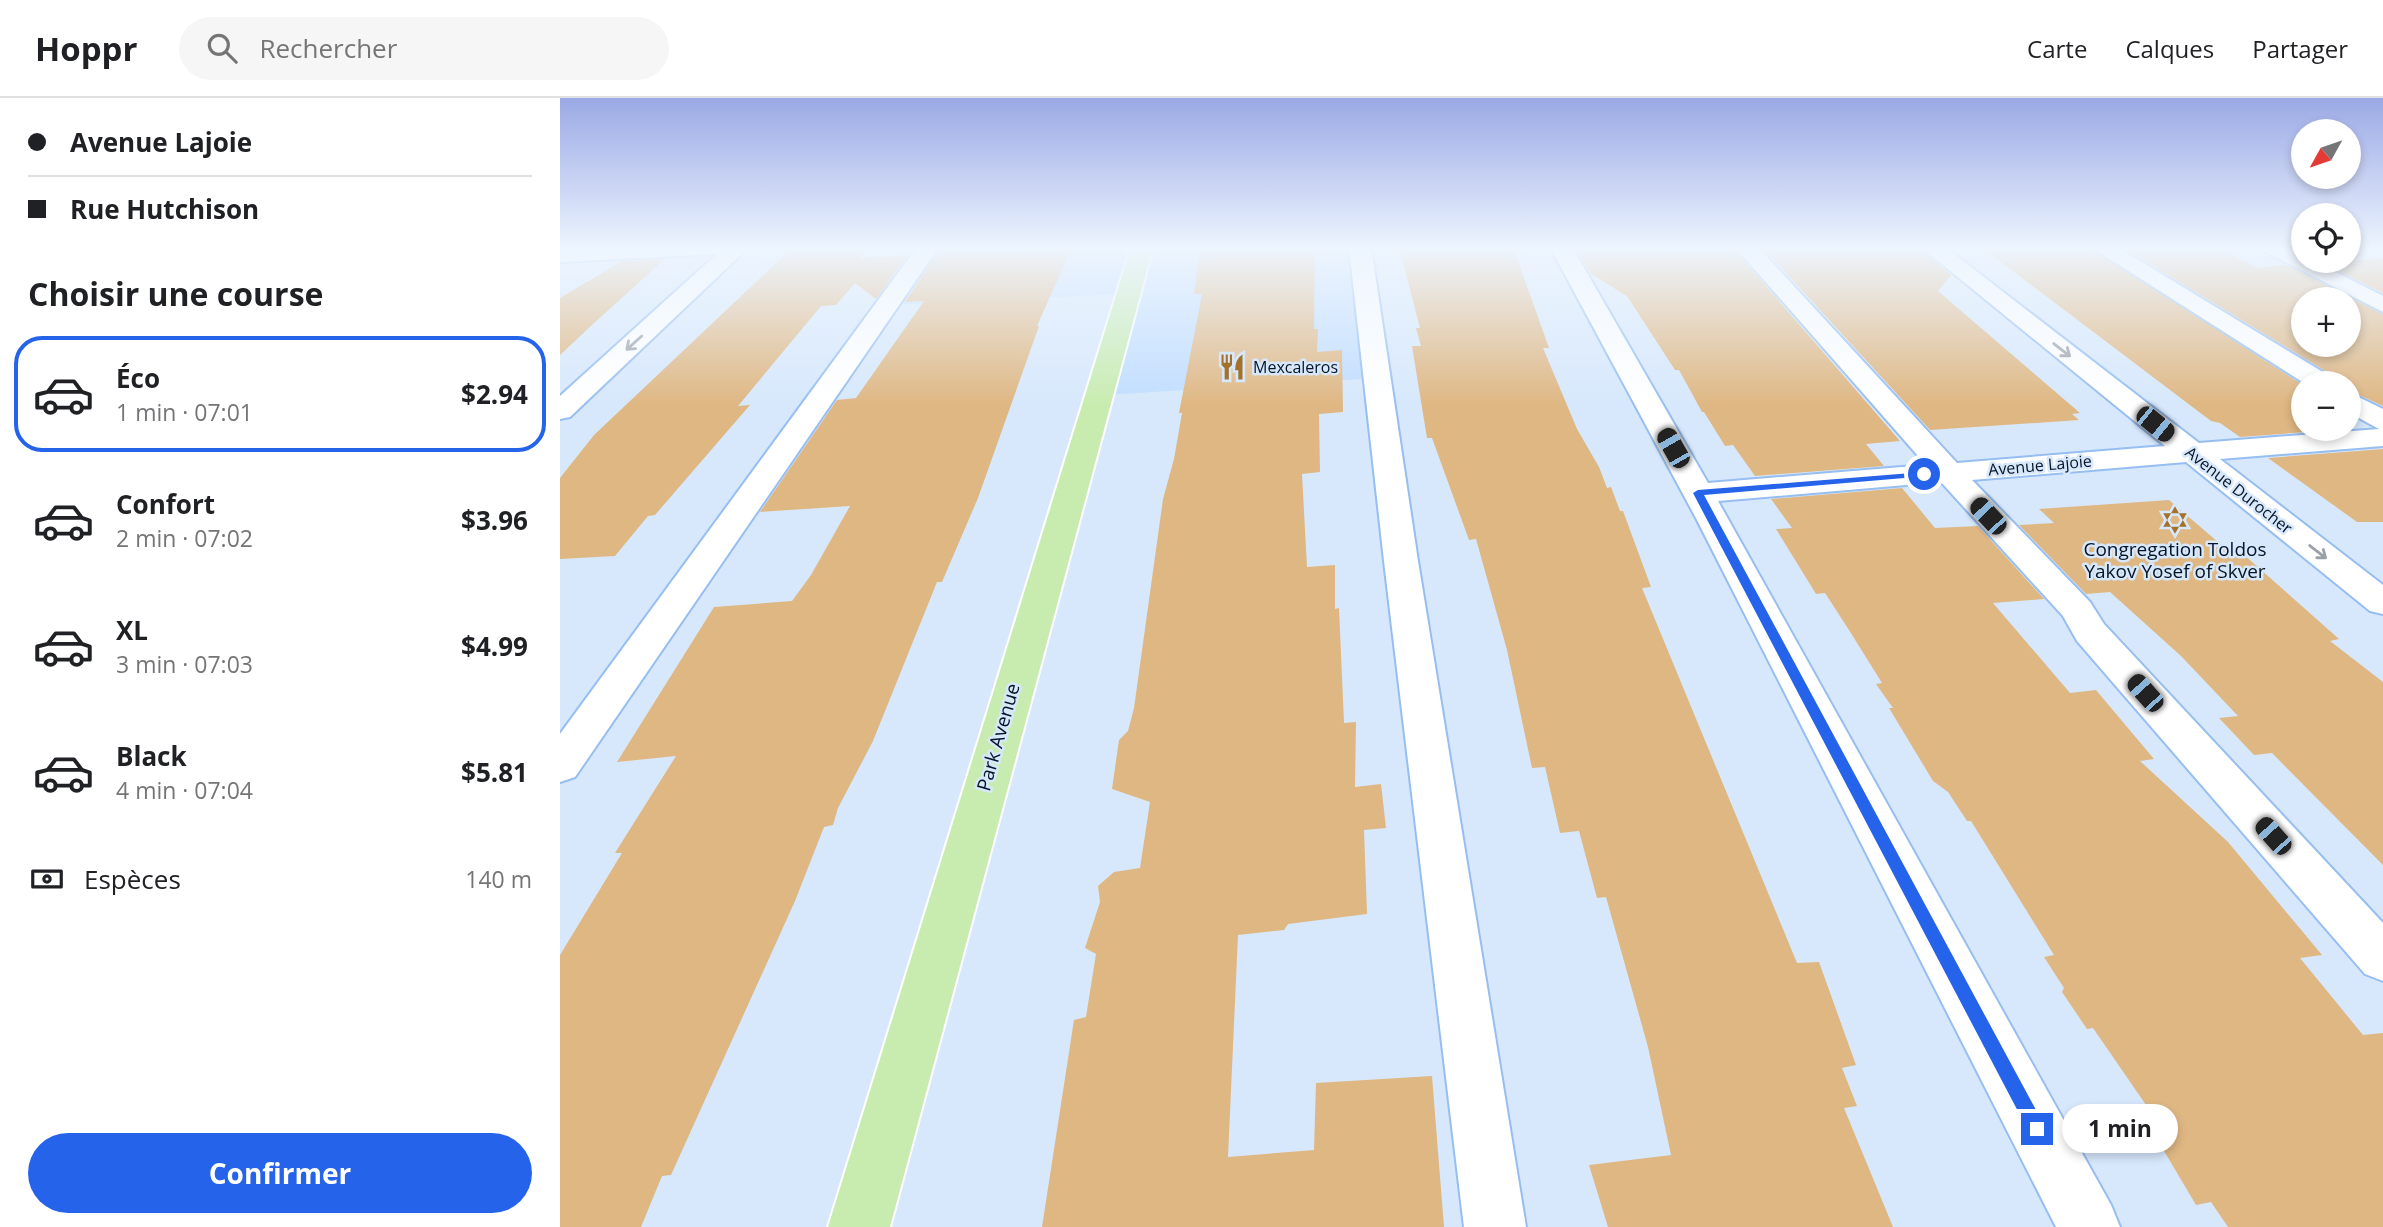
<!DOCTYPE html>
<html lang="fr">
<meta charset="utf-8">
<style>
body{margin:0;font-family:"Open Sans",sans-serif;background:#f6f6f6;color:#202124;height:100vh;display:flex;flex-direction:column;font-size:26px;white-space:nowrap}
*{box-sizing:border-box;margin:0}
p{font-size:23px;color:#757577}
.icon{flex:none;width:38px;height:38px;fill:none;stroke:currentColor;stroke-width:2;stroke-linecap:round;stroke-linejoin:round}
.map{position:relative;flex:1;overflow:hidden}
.sheet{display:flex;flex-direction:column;background:#fff;width:560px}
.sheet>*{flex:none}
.top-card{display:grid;align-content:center;height:154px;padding:0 28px;background:#fff}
.needle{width:46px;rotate:230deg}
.tools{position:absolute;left:1731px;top:21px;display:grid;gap:14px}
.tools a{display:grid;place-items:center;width:70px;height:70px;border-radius:50%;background:#fff;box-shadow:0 4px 10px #0003;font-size:35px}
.end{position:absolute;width:32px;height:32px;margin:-16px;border:9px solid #2563eb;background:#fff;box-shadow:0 0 0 4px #fff}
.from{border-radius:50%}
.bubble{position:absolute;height:49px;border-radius:24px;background:#fff;box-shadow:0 4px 10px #0003;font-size:23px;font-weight:700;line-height:49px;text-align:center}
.car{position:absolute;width:21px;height:42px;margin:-21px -10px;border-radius:9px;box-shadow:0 0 5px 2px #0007;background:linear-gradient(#222 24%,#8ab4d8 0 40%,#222 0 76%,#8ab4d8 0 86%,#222 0)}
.top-card b{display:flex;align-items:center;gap:24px;height:66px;font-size:26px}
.top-card b+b{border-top:2px solid #e0e0e0}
.top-card i{width:18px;height:18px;background:#202124}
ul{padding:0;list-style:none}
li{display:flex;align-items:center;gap:21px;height:116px;margin:0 14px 10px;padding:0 14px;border:4px solid transparent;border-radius:28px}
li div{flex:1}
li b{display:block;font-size:26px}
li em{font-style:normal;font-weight:700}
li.active{border-color:#2563eb}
li>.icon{width:63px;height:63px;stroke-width:1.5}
h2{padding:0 28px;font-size:32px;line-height:84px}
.pay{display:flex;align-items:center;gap:18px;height:77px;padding:0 28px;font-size:26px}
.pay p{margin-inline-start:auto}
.button{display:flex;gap:14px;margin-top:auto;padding:14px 28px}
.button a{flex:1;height:80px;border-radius:42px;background:#2563eb;color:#fff;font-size:28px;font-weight:700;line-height:80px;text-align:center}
header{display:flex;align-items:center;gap:42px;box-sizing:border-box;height:98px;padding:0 35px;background:#fff;border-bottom:2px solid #e0e0e0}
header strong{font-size:33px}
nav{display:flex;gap:38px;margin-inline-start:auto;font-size:24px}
.search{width:490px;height:63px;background:#f6f6f6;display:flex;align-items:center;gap:18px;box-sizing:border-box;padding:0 24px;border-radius:38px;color:#757577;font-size:26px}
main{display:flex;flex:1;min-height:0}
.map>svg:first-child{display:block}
</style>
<header>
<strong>Hoppr</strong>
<div class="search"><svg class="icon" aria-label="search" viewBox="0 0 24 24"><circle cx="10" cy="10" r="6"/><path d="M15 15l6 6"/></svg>Rechercher</div>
<nav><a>Carte</a><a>Calques</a><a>Partager</a></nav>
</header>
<main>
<section class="sheet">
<div class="top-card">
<b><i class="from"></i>Avenue Lajoie</b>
<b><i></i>Rue Hutchison</b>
</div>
<h2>Choisir une course</h2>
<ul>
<li class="active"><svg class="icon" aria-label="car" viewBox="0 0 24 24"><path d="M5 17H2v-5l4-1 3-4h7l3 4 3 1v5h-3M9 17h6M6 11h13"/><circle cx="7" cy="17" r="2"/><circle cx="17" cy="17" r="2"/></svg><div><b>Éco</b><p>1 min · 07:01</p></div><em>$2.94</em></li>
<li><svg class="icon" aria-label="car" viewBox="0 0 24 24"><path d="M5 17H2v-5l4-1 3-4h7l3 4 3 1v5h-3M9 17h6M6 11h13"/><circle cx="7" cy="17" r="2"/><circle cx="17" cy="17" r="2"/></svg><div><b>Confort</b><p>2 min · 07:02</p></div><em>$3.96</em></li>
<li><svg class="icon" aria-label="car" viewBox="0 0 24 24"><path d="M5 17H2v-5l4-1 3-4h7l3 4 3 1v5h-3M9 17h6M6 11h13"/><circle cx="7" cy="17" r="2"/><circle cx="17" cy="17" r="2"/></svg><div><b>XL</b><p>3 min · 07:03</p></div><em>$4.99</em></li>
<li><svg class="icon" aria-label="car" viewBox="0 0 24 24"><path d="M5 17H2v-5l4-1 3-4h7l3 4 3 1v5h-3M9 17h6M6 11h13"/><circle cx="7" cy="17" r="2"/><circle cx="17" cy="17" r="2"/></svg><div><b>Black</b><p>4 min · 07:04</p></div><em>$5.81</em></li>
</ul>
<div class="pay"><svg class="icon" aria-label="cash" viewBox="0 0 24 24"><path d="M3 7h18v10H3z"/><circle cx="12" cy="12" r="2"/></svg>Espèces<p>140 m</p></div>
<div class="button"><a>Confirmer</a></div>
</section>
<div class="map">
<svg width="1823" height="1129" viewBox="0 0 1823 1129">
<rect width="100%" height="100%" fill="#d7e8fc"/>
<polygon fill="#c1ddff" points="368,149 799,149 817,280 529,298 562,196 328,207"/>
<g fill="#dfb783" fill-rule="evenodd">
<polygon points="233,149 310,149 300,160 348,157 316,201 295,185 276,207 261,208 178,308 190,307 95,417 88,418 55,458 0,461 0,380 34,337"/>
<polygon points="463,149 512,149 477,228 479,228 418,400 382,484 377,484 313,643 278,710 273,727 264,729 235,803 111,1077 102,1078 81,1129 0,1129 0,857 62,755 55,755 116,658 57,664 154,509 232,503 251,477 290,408 200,414 277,302 296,300 364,203 345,204 377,156 462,152"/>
<polygon points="640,149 755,149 754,231 758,231 757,254 782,252 783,314 759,316 760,374 742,376 747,469 775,467 775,511 779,510 784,625 796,624 795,689 821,686 826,730 804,732 807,816 728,826 724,832 678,837 668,1059 754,1052 756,985 872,978 884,1129 482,1129 514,922 526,919 536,856 525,850 540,804 538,788 554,774 580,770 590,704 552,691 559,642 568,633 574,610 603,401 614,361 622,315 619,315 642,196 634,196"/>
<polygon points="839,149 953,149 989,250 983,250 1017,331 1039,369 1047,390 1051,389 1060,413 1063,413 1091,489 1082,490 1237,865 1259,864 1296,967 1282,970 1297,1008 1284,1010 1333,1129 1048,1129 1029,1067 1111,1057 1088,949 1046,799 1037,800 1019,733 1000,735 985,669 972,670 947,552 916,441 909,442 872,340 867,340 852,248 861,248 856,230 860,230"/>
<polygon points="1015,149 1103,149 1108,155 1174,151 1340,343 1306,346 1324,368 1195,378 1173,347 1165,348 1144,314 1142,314 1119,272 1115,272 1067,198 1031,176"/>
<polygon points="1358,149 1391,177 1378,193 1520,315 1512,316 1519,322 1370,332 1203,150"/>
<polygon points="1421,149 1529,149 1743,287 1743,331 1788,331 1680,339 1660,325 1651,323"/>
<path d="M1562 149H1658L1697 170 1726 167 1823 216V308L1788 292V285H1778L1772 277ZM1743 201H1788V247H1743Z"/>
<polygon points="1823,160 1823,195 1763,165 1788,163"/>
<polygon points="105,161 34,225 0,257 0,200 62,163"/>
<polygon points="1823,351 1823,424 1797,424 1708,360"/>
<polygon points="1342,390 1375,430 1418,428 1484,501 1433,505 1510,595 1536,592 1594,661 1580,663 1668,744 1762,857 1740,860 1803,937 1823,935 1823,1129 1668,1129 1651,1104 1636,1107 1578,1009 1586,1007 1533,930 1527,931 1502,894 1504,890 1484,859 1494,857 1411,723 1407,723 1388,694 1373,683 1329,610 1333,610 1316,586 1322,585 1289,532 1265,495 1256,496 1216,431 1232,430 1211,401"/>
<polygon points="1609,402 1672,456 1682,455 1779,541 1770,543 1823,584 1823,767 1712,655 1694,657 1659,620 1678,618 1621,558 1550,494 1526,496 1459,427 1494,425 1479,411"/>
</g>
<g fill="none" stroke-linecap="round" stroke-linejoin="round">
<g stroke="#96bef0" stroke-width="4">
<g id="minor">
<polygon points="50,149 189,149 10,319 0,321 0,298 157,156 0,164 0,152"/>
<polygon points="357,149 379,149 15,679 0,684 0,636"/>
<polygon points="789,149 811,149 858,463 966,1129 904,1129 824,463"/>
<polygon points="990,149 1012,149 1148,385 1366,367 1175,149 1198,149 1397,365 1605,348 1361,149 1385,149 1639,345 1819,331 1788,314 1788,294 1823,311 1823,348 1660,361 1823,487 1823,516 1810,513 1626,364 1412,382 1530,504 1544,526 1823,825 1823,883 1805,876 1517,543 1503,518 1381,384 1158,403 1551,1107 1560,1129 1496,1129 1137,422"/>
<polygon points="1531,149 1557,149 1771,279 1775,285 1744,285"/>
<polygon points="1700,149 1727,149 1743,157 1743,163 1754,163 1823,198 1823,214 1704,153"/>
</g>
</g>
<g stroke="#fff" stroke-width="4">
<polygon id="major" points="571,149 593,149 330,1129 268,1129"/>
</g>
<use href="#minor" fill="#fff" fill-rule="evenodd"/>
<use href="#major" fill="#c8ecb0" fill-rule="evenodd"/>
</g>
<defs><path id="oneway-shaft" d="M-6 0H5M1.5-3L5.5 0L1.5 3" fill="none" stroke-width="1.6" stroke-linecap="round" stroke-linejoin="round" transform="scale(1.75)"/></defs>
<g stroke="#9ba1a8">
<use href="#oneway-shaft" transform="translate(74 245) rotate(138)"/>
<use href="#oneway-shaft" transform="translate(1502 252) rotate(38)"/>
<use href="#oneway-shaft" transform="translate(1758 454) rotate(38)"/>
</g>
<linearGradient id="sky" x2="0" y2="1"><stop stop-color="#9ba9e5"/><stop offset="0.49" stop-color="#edf5fe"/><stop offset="1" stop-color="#edf5fe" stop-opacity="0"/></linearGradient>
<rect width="1823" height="307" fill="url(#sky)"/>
<polygon fill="#2563eb" points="1364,374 1369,376 1368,378 1144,397 1483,1025 1485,1031 1483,1038 1477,1040 1471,1038 1133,395 1138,392"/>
<defs>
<g id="restaurant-bare" transform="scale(2.1)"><path d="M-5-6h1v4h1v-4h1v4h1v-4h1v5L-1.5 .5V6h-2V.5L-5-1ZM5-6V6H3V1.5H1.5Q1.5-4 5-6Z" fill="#a37228" stroke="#d7e8fc" stroke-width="2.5" paint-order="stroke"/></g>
<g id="synagogue-bare" transform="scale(2.1)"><path d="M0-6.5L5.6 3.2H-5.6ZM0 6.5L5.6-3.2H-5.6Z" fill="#a37228" stroke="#d7e8fc" stroke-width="2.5" paint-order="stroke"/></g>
</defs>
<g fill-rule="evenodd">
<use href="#restaurant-bare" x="672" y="269"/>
<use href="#synagogue-bare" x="1615" y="422"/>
</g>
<g text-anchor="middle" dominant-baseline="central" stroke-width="5" stroke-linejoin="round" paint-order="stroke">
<g font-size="16" fill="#061526" stroke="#d7e8fc" text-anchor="start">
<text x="693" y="269">Mexcaleros</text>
</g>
<g font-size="16" fill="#061526" stroke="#d7e8fc">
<text transform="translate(1480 367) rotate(-5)">Avenue Lajoie</text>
<text transform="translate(1679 392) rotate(38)">Avenue Durocher</text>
</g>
<g font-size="19" fill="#061526" stroke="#d7e8fc">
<text x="1615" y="451">Congregation Toldos<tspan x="1615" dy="22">Yakov Yosef of Skver</tspan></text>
</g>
<g font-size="19" fill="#061526" stroke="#d7e8fc">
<text transform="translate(438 639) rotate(-74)">Park Avenue</text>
</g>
</g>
</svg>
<div class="tools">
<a><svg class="needle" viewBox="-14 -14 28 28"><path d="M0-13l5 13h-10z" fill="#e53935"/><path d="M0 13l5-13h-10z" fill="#757577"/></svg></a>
<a><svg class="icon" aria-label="locate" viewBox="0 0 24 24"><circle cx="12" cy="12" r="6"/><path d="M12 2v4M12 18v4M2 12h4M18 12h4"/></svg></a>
<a>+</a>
<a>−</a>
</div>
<i class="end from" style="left:1364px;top:376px"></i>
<i class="end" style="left:1477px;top:1031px"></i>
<div class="bubble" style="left:1502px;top:1006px;width:116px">1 min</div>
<i class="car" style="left:1595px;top:326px;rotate:129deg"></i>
<i class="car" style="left:1113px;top:350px;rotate:330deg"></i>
<i class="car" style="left:1428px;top:418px;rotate:317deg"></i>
<i class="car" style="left:1585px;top:595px;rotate:318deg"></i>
<i class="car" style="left:1713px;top:738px;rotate:318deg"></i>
</div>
</main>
